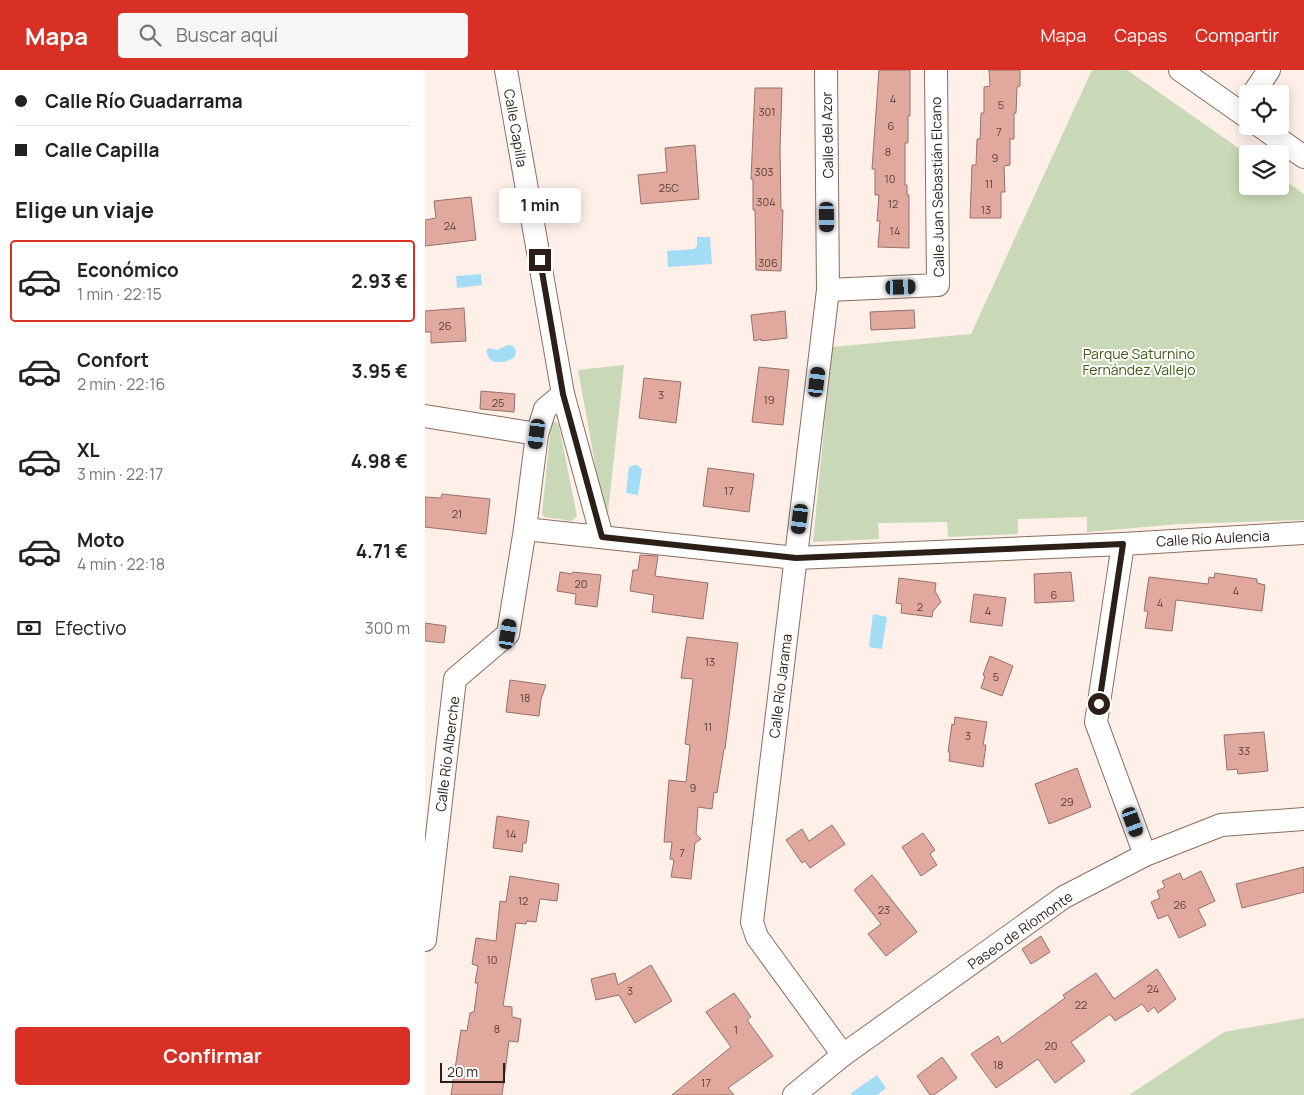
<!DOCTYPE html>
<html lang="es">
<meta charset="utf-8">
<style>
body{margin:0;font-family:Manrope,sans-serif;background:#f6f6f6;color:#222;height:100vh;display:flex;flex-direction:column;font-size:19px;white-space:nowrap}
*{box-sizing:border-box;margin:0}
p{font-size:16px;color:#767676}
.icon{flex:none;width:28px;height:28px;fill:none;stroke:currentColor;stroke-width:2;stroke-linecap:round;stroke-linejoin:round}
.map{position:relative;flex:1;overflow:hidden}
.details{display:flex;flex-direction:column;background:#fff;width:425px}
.details>*{flex:none}
.hud{display:grid;align-content:center;height:110px;padding:0 15px;background:#fff}
.tools{position:absolute;left:814px;top:15px;display:grid;gap:10px}
.tools a{display:grid;place-items:center;width:50px;height:50px;border-radius:5px;background:#fff;box-shadow:0 2px 12px #0003;font-size:25px}
.scale{position:absolute;left:15px;bottom:12px;width:65px;box-sizing:border-box;padding-left:5px;border:2px solid #2c1f18;border-top:0;font-size:14px;line-height:18px;white-space:nowrap;color:#2c1f18;-webkit-text-stroke:4px #fff;paint-order:stroke}
.end{position:absolute;width:22px;height:22px;margin:-11px;border:6px solid #2c1f18;background:#fff;box-shadow:0 0 0 2px #fff}
.from{border-radius:50%}
.bubble{position:absolute;height:35px;border-radius:5px;background:#fff;box-shadow:0 2px 12px #0003;font-size:16px;font-weight:700;line-height:35px;text-align:center}
.car{position:absolute;width:15px;height:30px;margin:-15px -8px;border-radius:6px;box-shadow:0 0 4px 1px #0007;background:linear-gradient(#222 24%,#8ab4d8 0 40%,#222 0 76%,#8ab4d8 0 86%,#222 0)}
.hud b{display:flex;align-items:center;gap:18px;height:48px;font-size:19px}
.hud b+b{border-top:1px solid #e0e0e0}
.hud i{width:12px;height:12px;background:#222}
ul{padding:0;list-style:none}
li{display:flex;align-items:center;gap:15px;height:82px;margin:0 10px 8px;padding:0 5px;border:2px solid transparent;border-radius:5px}
li div{flex:1}
li b{display:block;font-size:19px}
li em{font-style:normal;font-weight:700}
li.active{border-color:#d93025}
li>.icon{width:45px;height:45px;stroke-width:1.5}
h2{padding:0 15px;font-size:22px;line-height:60px}
.pay{display:flex;align-items:center;gap:12px;height:55px;padding:0 15px;font-size:19px}
.pay p{margin-inline-start:auto}
.primary-button{display:flex;gap:10px;margin-top:auto;padding:10px 15px}
.primary-button a{flex:1;height:58px;border-radius:5px;background:#d93025;color:#fff;font-size:20px;font-weight:700;line-height:58px;text-align:center}
header{display:flex;align-items:center;gap:30px;box-sizing:border-box;height:70px;padding:0 25px;background:#d93025;color:#fff}
header strong{font-size:24px}
nav{display:flex;gap:28px;margin-inline-start:auto;font-size:18px}
.search{width:350px;height:45px;background:#f6f6f6;display:flex;align-items:center;gap:12px;box-sizing:border-box;padding:0 18px;border-radius:5px;color:#767676;font-size:19px}
main{display:flex;flex:1;min-height:0}
.map>svg:first-child{display:block}
</style>
<header>
<strong>Mapa</strong>
<div class="search"><svg class="icon" aria-label="search" viewBox="0 0 24 24"><circle cx="10" cy="10" r="6"/><path d="M15 15l6 6"/></svg>Buscar aquí</div>
<nav><a>Mapa</a><a>Capas</a><a>Compartir</a></nav>
</header>
<main>
<section class="details">
<div class="hud">
<b><i class="from"></i>Calle Río Guadarrama</b>
<b><i></i>Calle Capilla</b>
</div>
<h2>Elige un viaje</h2>
<ul>
<li class="active"><svg class="icon" aria-label="car" viewBox="0 0 24 24"><path d="M5 17H2v-5l4-1 3-4h7l3 4 3 1v5h-3M9 17h6M6 11h13"/><circle cx="7" cy="17" r="2"/><circle cx="17" cy="17" r="2"/></svg><div><b>Económico</b><p>1 min · 22:15</p></div><em>2.93 €</em></li>
<li><svg class="icon" aria-label="car" viewBox="0 0 24 24"><path d="M5 17H2v-5l4-1 3-4h7l3 4 3 1v5h-3M9 17h6M6 11h13"/><circle cx="7" cy="17" r="2"/><circle cx="17" cy="17" r="2"/></svg><div><b>Confort</b><p>2 min · 22:16</p></div><em>3.95 €</em></li>
<li><svg class="icon" aria-label="car" viewBox="0 0 24 24"><path d="M5 17H2v-5l4-1 3-4h7l3 4 3 1v5h-3M9 17h6M6 11h13"/><circle cx="7" cy="17" r="2"/><circle cx="17" cy="17" r="2"/></svg><div><b>XL</b><p>3 min · 22:17</p></div><em>4.98 €</em></li>
<li><svg class="icon" aria-label="car" viewBox="0 0 24 24"><path d="M5 17H2v-5l4-1 3-4h7l3 4 3 1v5h-3M9 17h6M6 11h13"/><circle cx="7" cy="17" r="2"/><circle cx="17" cy="17" r="2"/></svg><div><b>Moto</b><p>4 min · 22:18</p></div><em>4.71 €</em></li>
</ul>
<div class="pay"><svg class="icon" aria-label="cash" viewBox="0 0 24 24"><path d="M3 7h18v10H3z"/><circle cx="12" cy="12" r="2"/></svg>Efectivo<p>300 m</p></div>
<div class="primary-button"><a>Confirmar</a></div>
</section>
<div class="map">
<svg width="879" height="1025" viewBox="0 0 879 1025">
<rect width="100%" height="100%" fill="#feefe8"/>
<g fill="#c9d8b6">
<polygon points="667,0 702,0 822,84 822,116 855,116 855,107 879,124 879,450 756,454 662,462 662,447 593,449 593,464 523,467 522,452 453,453 454,469 388,472 407,277 546,264"/>
<polygon points="199,295 182,452 180,448 153,300"/>
<polygon points="129,352 131,352 134,356 152,446 147,451 119,447 117,444 126,355"/>
<polygon points="879,948 879,1025 704,1025 799,962"/>
</g>
<g fill="#a2ddf5">
<polygon points="272,167 285,167 287,194 243,197 242,181 269,179 272,176"/>
<polygon points="56,204 57,215 32,218 31,206"/>
<polygon points="83,275 88,276 91,280 90,287 80,292 69,292 64,288 61,281 64,278 72,280"/>
<polygon points="209,395 212,395 217,399 213,425 201,423 204,397"/>
<polygon points="448,544 462,547 457,579 444,577"/>
<polygon points="452,1005 461,1018 452,1025 427,1025 426,1023"/>
</g>
<g fill="#e1a89e" stroke="#96716b">
<polygon points="454,0 485,0 485,46 483,46 483,73 480,73 480,115 482,115 482,125 484,125 484,178 453,177 455,151 452,151 454,125 450,125 450,99 447,99"/>
<polygon points="564,0 595,0 595,16 592,17 591,43 589,43 589,69 585,69 585,95 579,96 580,122 576,122 576,148 545,148 547,95 551,95 552,69 555,69 556,43 559,43 559,17 565,16"/>
<polygon points="330,18 357,18 355,79 356,140 358,140 356,201 331,200 330,140 328,140 328,109 326,109"/>
<polygon points="270,75 274,129 216,134 213,105 242,102 240,78"/>
<polygon points="46,127 51,170 0,176 0,150 11,148 9,131"/>
<polygon points="39,238 41,271 6,273 6,262 0,262 0,241"/>
<polygon points="489,240 490,258 446,260 445,242"/>
<polygon points="360,241 362,268 336,271 337,269 329,271 326,245"/>
<polygon points="334,297 364,300 358,355 327,352"/>
<polygon points="219,308 256,312 251,353 214,348"/>
<polygon points="56,321 90,324 89,342 55,339"/>
<polygon points="283,398 329,404 324,442 278,436"/>
<polygon points="17,424 65,429 61,464 0,457 0,427 16,428"/>
<polygon points="215,485 233,486 230,506 283,513 278,549 227,542 229,525 205,521 208,500 213,500"/>
<polygon points="135,502 147,504 148,502 176,505 172,537 150,534 151,524 132,521"/>
<polygon points="646,502 649,531 610,533 609,504"/>
<polygon points="790,503 832,509 832,513 840,515 837,541 751,530 747,561 720,558 723,541 719,541 724,507 783,514 784,507 789,508"/>
<polygon points="474,508 511,513 510,521 516,532 508,541 507,547 476,543 477,534 471,533"/>
<polygon points="549,524 581,528 577,556 545,552"/>
<polygon points="0,553 21,556 19,573 0,571"/>
<polygon points="262,567 313,573 300,679 299,679 292,723 289,722 287,739 273,737 271,764 276,769 270,773 266,809 246,807 249,790 245,789 247,772 239,772 244,710 261,712 265,675 260,674 268,609 256,608"/>
<polygon points="565,586 588,596 577,626 556,618 560,606 558,605"/>
<polygon points="85,610 121,615 116,629 114,646 81,642"/>
<polygon points="530,647 562,652 558,675 561,675 558,697 524,691 525,682 523,682 527,654 529,655"/>
<polygon points="839,662 843,701 813,704 812,699 802,700 799,665"/>
<polygon points="652,698 666,737 624,754 610,714"/>
<polygon points="72,746 104,751 101,773 98,773 97,782 68,778"/>
<polygon points="407,755 420,774 385,798 380,791 377,793 361,770 377,759 384,771"/>
<polygon points="498,763 510,780 505,784 512,795 496,806 477,777"/>
<polygon points="879,797 879,822 817,838 811,814"/>
<polygon points="776,801 790,831 773,839 781,855 754,868 743,845 733,849 726,832 735,828 732,821 740,817 737,811 755,803 758,810"/>
<polygon points="447,805 492,862 461,886 443,864 456,854 429,820"/>
<polygon points="85,806 134,814 132,831 115,829 111,852 102,851 101,854 91,853 78,936 87,937 87,947 96,949 93,972 84,971 77,1025 26,1025 36,960 42,961 45,943 49,942 53,913 50,913 53,896 47,894 51,868 71,871 75,831 81,832"/>
<polygon points="616,866 625,882 606,894 597,879"/>
<polygon points="226,895 247,931 210,953 194,925 171,930 166,909 190,903 193,915"/>
<polygon points="732,899 751,929 733,943 729,937 723,942 717,934 690,951 685,944 646,972 660,991 630,1013 613,989 571,1018 546,984 573,966 577,974 640,928 638,925 671,903 689,929"/>
<polygon points="309,923 326,947 322,950 348,986 303,1018 309,1025 247,1025 306,977 281,942"/>
<polygon points="517,987 532,1008 509,1025 505,1025 492,1006"/>
</g>
<g fill="none" stroke-linecap="round" stroke-linejoin="round">
<g stroke="#8d6d5c" stroke-width="24">
<g id="minor">
<polyline points="81,0 138,324 177,467"/>
<polyline points="401,0 403,220 327,852 332,867 418,985"/>
<polyline points="755,0 822,47"/>
<polyline points="828,24 844,0"/>
<polyline points="835,56 879,87"/>
<polyline points="403,220 513,215 511,0"/>
<polyline points="0,346 112,364"/>
<polyline points="100,459 371,488 698,474 879,463"/>
<polyline points="698,474 671,652 720,785"/>
<polyline points="0,870 30,609 83,564 100,459 112,364 120,339 138,324"/>
<polyline points="369,1025 418,985 639,827 720,785 796,755 879,749"/>
</g>
</g>
<use href="#minor" stroke="#fff" stroke-width="22"/>
</g>
<g fill="none" stroke-linecap="round" stroke-linejoin="round">
<polyline stroke="#2c1f18" stroke-width="6" points="115,190 138,324 177,467 371,488 698,474 674,634"/>
</g>
<g text-anchor="middle" dominant-baseline="central" stroke-width="4" stroke-linejoin="round" paint-order="stroke">
<g font-size="11" fill="#59413a">
<text x="468" y="28">4</text>
<text x="576" y="34">5</text>
<text x="342" y="41">301</text>
<text x="466" y="55">6</text>
<text x="574" y="61">7</text>
<text x="463" y="81">8</text>
<text x="570" y="87">9</text>
<text x="339" y="101">303</text>
<text x="465" y="108">10</text>
<text x="564" y="113">11</text>
<text x="244" y="117">25C</text>
<text x="341" y="131">304</text>
<text x="468" y="133">12</text>
<text x="561" y="139">13</text>
<text x="25" y="155">24</text>
<text x="470" y="160">14</text>
<text x="343" y="192">306</text>
<text x="20" y="255">26</text>
<text x="236" y="324">3</text>
<text x="344" y="329">19</text>
<text x="73" y="332">25</text>
<text x="304" y="420">17</text>
<text x="32" y="443">21</text>
<text x="156" y="513">20</text>
<text x="811" y="520">4</text>
<text x="629" y="524">6</text>
<text x="735" y="532">4</text>
<text x="495" y="536">2</text>
<text x="563" y="540">4</text>
<text x="285" y="591">13</text>
<text x="571" y="606">5</text>
<text x="100" y="627">18</text>
<text x="283" y="656">11</text>
<text x="543" y="665">3</text>
<text x="819" y="680">33</text>
<text x="268" y="717">9</text>
<text x="642" y="731">29</text>
<text x="86" y="763">14</text>
<text x="257" y="782">7</text>
<text x="98" y="830">12</text>
<text x="755" y="834">26</text>
<text x="459" y="839">23</text>
<text x="67" y="889">10</text>
<text x="728" y="918">24</text>
<text x="205" y="920">3</text>
<text x="656" y="934">22</text>
<text x="72" y="958">8</text>
<text x="311" y="959">1</text>
<text x="626" y="975">20</text>
<text x="573" y="994">18</text>
<text x="281" y="1012">17</text>
</g>
<g font-size="14" fill="#2c1f18" stroke="#fff">
<text transform="translate(91 58) rotate(80)">Calle Capilla</text>
<text transform="translate(402 65) rotate(-91)">Calle del Azor</text>
<text transform="translate(512 117) rotate(-91)">Calle Juan Sebastián Elcano</text>
<text transform="translate(788 468) rotate(-3)">Calle Río Aulencia</text>
<text transform="translate(355 616) rotate(-83)">Calle Río Jarama</text>
<text transform="translate(22 684) rotate(-83)">Calle Río Alberche</text>
<text transform="translate(595 860) rotate(-35)">Paseo de Ríomonte</text>
</g>
<g font-size="14" fill="#425913" stroke="#fff">
<text x="714" y="283">Parque Saturnino<tspan x="714" dy="16">Fernández Vallejo</tspan></text>
</g>
</g>
</svg>
<div class="tools">
<a><svg class="icon" aria-label="locate" viewBox="0 0 24 24"><circle cx="12" cy="12" r="6"/><path d="M12 2v4M12 18v4M2 12h4M18 12h4"/></svg></a>
<a><svg class="icon" aria-label="layers" viewBox="0 0 24 24"><path d="M12 4l9 5-9 5-9-5zM3 14l9 5 9-5"/></svg></a>
</div>
<div class="scale">20 m</div>
<i class="end from" style="left:674px;top:634px"></i>
<i class="end" style="left:115px;top:190px"></i>
<div class="bubble" style="left:74px;top:118px;width:82px">1 min</div>
<i class="car" style="left:402px;top:147px;rotate:179deg"></i>
<i class="car" style="left:476px;top:217px;rotate:88deg"></i>
<i class="car" style="left:392px;top:312px;rotate:7deg"></i>
<i class="car" style="left:112px;top:364px;rotate:187deg"></i>
<i class="car" style="left:375px;top:449px;rotate:187deg"></i>
<i class="car" style="left:83px;top:564px;rotate:9deg"></i>
<i class="car" style="left:708px;top:752px;rotate:160deg"></i>
</div>
</main>
